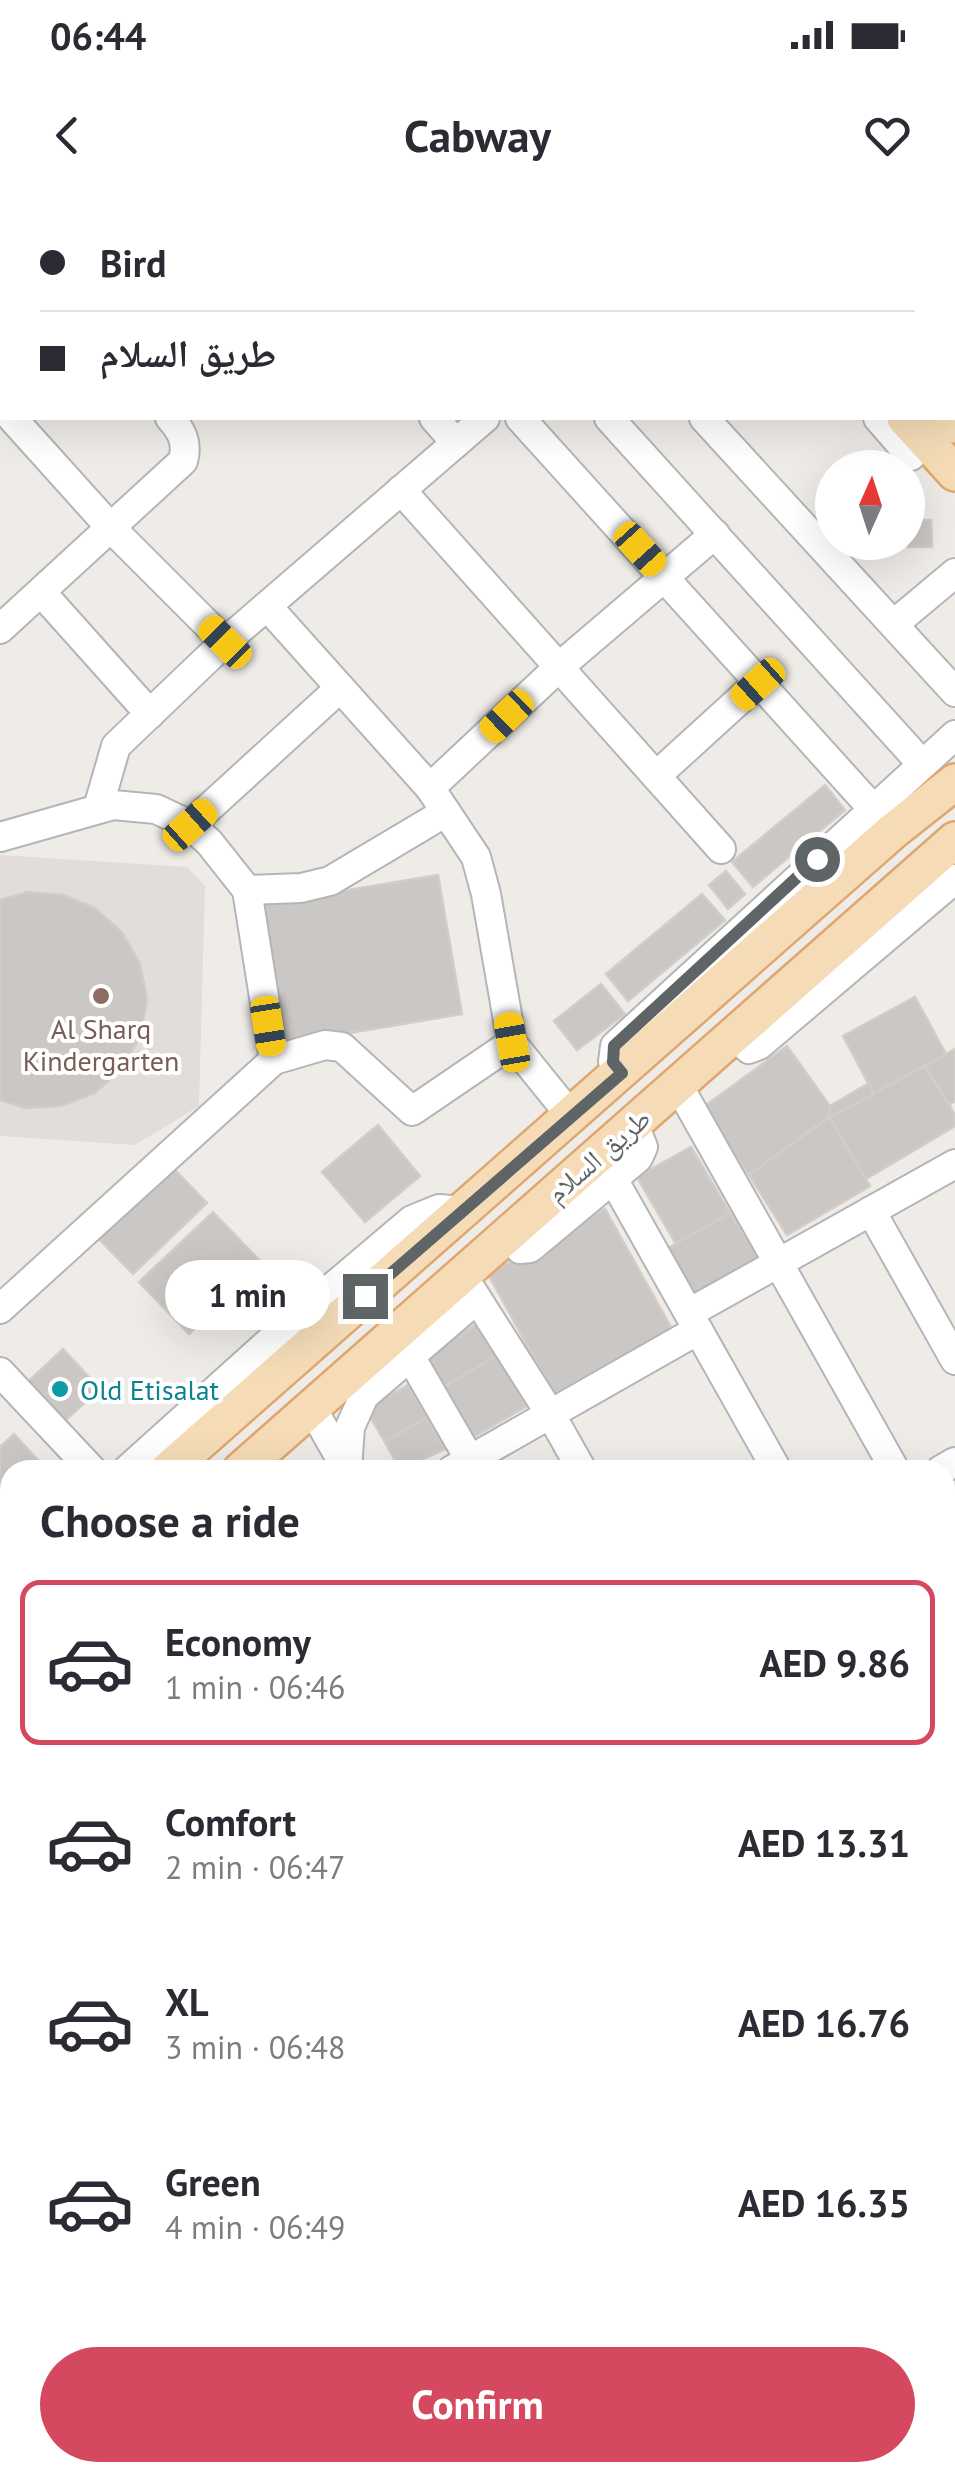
<!DOCTYPE html>
<meta charset="utf-8">
<style>
body{margin:0;font-family:"PT Sans","Noto Naskh Arabic",sans-serif;background:#f2f2f3;color:#2b2b33;height:100vh;display:flex;flex-direction:column;font-size:38px;white-space:nowrap}
*{box-sizing:border-box;margin:0}
p{font-size:32px;color:#7c7c81}
.icon{flex:none;width:55px;height:55px;fill:none;stroke:currentColor;stroke-width:2;stroke-linecap:round;stroke-linejoin:round}
.map{position:relative;flex:1;overflow:hidden}
.panel{position:absolute;left:0px;top:1260px;width:955px;height:1022px;display:flex;flex-direction:column;background:#fff;border-radius:30px 30px 0 0;box-shadow:0 10px 40px #0002}
.panel>*{flex:none}
.guide{position:absolute;left:0px;top:0px;width:955px;height:220px;box-shadow:0 10px 40px #0002;display:grid;align-content:center;height:220px;padding:0 40px;background:#fff}
.needle{width:65px;rotate:3deg}
.fabs{position:absolute;left:815px;top:250px;display:grid;gap:20px}
.fabs a{display:grid;place-items:center;width:110px;height:110px;border-radius:50%;background:#fff;box-shadow:0 10px 40px #0002;font-size:50px}
.end{position:absolute;width:45px;height:45px;margin:-22px;border:12px solid #5f6466;background:#fff;box-shadow:0 0 0 5px #fff}
.from{border-radius:50%}
.bubble{position:absolute;height:70px;border-radius:35px;background:#fff;box-shadow:0 10px 40px #0002;font-size:32px;font-weight:800;line-height:70px;text-align:center}
.car{position:absolute;width:30px;height:60px;margin:-30px -15px;border-radius:12px;box-shadow:0 0 8px 2px #0007;background:linear-gradient(#f5c518 24%,#345 0 40%,#f5c518 0 76%,#345 0 86%,#f5c518 0)}
.guide b{display:flex;align-items:center;gap:35px;height:95px;font-size:38px}
.guide b+b{border-top:2px solid #e1e1e2}
.guide i{width:25px;height:25px;background:#2b2b33}
ul{padding:0;list-style:none}
li{display:flex;align-items:center;gap:30px;height:165px;margin:0 20px 15px;padding:0 20px;border:5px solid transparent;border-radius:20px}
li div{flex:1}
li b{display:block;font-size:38px}
li em{font-style:normal;font-weight:800}
li.on{border-color:#d44960}
li>.icon{width:90px;height:90px;stroke-width:1.5}
h2{padding:0 40px;font-size:45px;line-height:120px}
.button{display:flex;gap:20px;margin-top:auto;padding:20px 40px}
.button a{flex:1;height:115px;border-radius:60px;background:#d44960;color:#fff;font-size:40px;font-weight:800;line-height:115px;text-align:center}
.status{display:flex;justify-content:space-between;align-items:center;height:70px;padding:0 50px;background:#fff;direction:ltr}
.status svg{height:28px;fill:currentColor}
header{display:flex;justify-content:space-between;align-items:center;height:130px;padding:0 40px;background:#fff;font-size:45px;font-weight:800}
.map>svg:first-child{display:block}
</style>
<div class="status"><b>06:44</b><svg viewBox="0 0 49 12"><path d="M0 12V9h3v3zM5 12V6h3v6zM10 12V3h3v9zM15 12V0h3v12zM26 1h20v11H26zM47 4h2v5h-2z"/></svg></div>
<header><svg class="icon" aria-label="back" viewBox="0 0 24 24"><path d="M15 5l-7 7 7 7"/></svg>Cabway<svg class="icon" aria-label="heart" viewBox="0 0 24 24"><path d="M12 20l-8-8c-3-5 5-10 8-4 3-6 11-1 8 4z"/></svg></header>
<div class="map">
<svg width="955" height="2281" viewBox="0 0 955 2281">
<rect width="100%" height="100%" fill="#efece8"/>
<polygon fill="#e2ddd9" points="0,655 187,667 205,686 199,906 135,945 0,936"/>
<g fill="#cbc7c4" stroke="#d3ccc7" stroke-width="2.5">
<polygon points="908,320 931,320 932,347 908,347"/>
<polygon points="825,585 845,610 753,687 732,662"/>
<polygon points="726,671 745,694 728,709 709,685"/>
<polygon points="438,675 462,814 284,844 260,705"/>
<polygon points="28,692 63,695 95,708 122,732 140,764 147,800 140,836 123,868 95,893 61,906 24,908 0,900 0,700"/>
<polygon points="702,694 725,720 628,801 606,774"/>
<polygon points="601,784 625,814 577,850 554,821"/>
<polygon points="915,797 946,854 874,894 843,836"/>
<polygon points="787,846 830,906 829,917 749,975 701,909"/>
<polygon points="955,849 955,901 949,905 925,866"/>
<polygon points="925,866 955,915 955,926 866,979 829,917"/>
<polygon points="869,883 874,894 829,917 830,906"/>
<polygon points="829,917 870,986 787,1035 749,975"/>
<polygon points="378,925 420,976 365,1022 322,972"/>
<polygon points="691,947 730,1013 676,1044 637,977"/>
<polygon points="170,965 207,1003 133,1074 96,1036"/>
<polygon points="605,1009 672,1129 554,1194 488,1074"/>
<polygon points="213,1012 263,1064 189,1134 139,1082"/>
<polygon points="730,1013 761,1061 690,1099 663,1051"/>
<polygon points="476,1124 497,1156 443,1187 427,1158"/>
<polygon points="63,1149 100,1189 57,1228 20,1189"/>
<polygon points="497,1156 527,1206 472,1238 443,1187"/>
<polygon points="408,1185 427,1217 385,1242 366,1210"/>
<polygon points="427,1217 445,1249 400,1270 385,1242"/>
<polygon points="14,1234 47,1270 10,1270 10,1320 0,1309 0,1247"/>
<polygon points="10,1539 10,1650 0,1658 0,1547"/>
<polygon points="0,1988 10,2000 10,2028 0,2037"/>
</g>
<g fill="none" stroke-linecap="round" stroke-linejoin="round">
<g stroke="#b3b6b8" stroke-width="32">
<g id="minor">
<polyline points="99,0 102,2"/>
<polyline points="549,2 569,2"/>
<polyline points="881,2 882,0"/>
<polyline points="0,11 4,0"/>
<polyline points="0,33 2,35"/>
<polyline points="12,218 111,328 225,442"/>
<polyline points="434,218 456,243"/>
<polyline points="520,218 893,631"/>
<polyline points="609,218 922,564"/>
<polyline points="704,218 955,492"/>
<polyline points="878,218 911,256"/>
<polyline points="401,290 721,649"/>
<polyline points="41,392 150,514"/>
<polyline points="267,406 430,588 476,657 486,694 512,843 571,916"/>
<polyline points="894,424 955,373"/>
<path d="M0 429 183 261C188 243 182 231 170 218"/>
<polyline points="656,576 758,483"/>
<polyline points="430,588 559,467 715,334"/>
<polyline points="98,608 116,546 225,442 485,218"/>
<polyline points="190,625 340,488"/>
<polyline points="0,637 113,605 156,609 190,625 209,642 247,690 274,860 0,1109"/>
<polyline points="247,690 301,688 330,681 446,612"/>
<polyline points="734,835 749,849 759,845 955,679"/>
<polyline points="274,860 325,845 342,847 412,911 512,843"/>
<polyline points="622,873 613,862 615,846 955,535"/>
<polyline points="678,885 895,1270"/>
<polyline points="599,954 777,1270"/>
<polyline points="871,1011 955,1160"/>
<polyline points="508,1034 520,1049 530,1048 638,958 643,947 634,924"/>
<polyline points="462,1075 551,1215 582,1270"/>
<polyline points="689,1113 955,964"/>
<polyline points="410,1156 470,1260"/>
<polyline points="0,1172 92,1270"/>
<polyline points="312,1208 346,1268"/>
<polyline points="347,1269 350,1227 364,1196 477,1099"/>
<polyline points="127,1270 289,1124 412,1020 439,1009 463,1011"/>
<polyline points="452,1270 698,1130"/>
<polyline points="941,1270 955,1262"/>
<polyline points="945,1358 955,1376"/>
<polyline points="0,1384 10,1375"/>
<polyline points="0,1493 5,1503 0,1520"/>
<polyline points="945,1570 955,1588"/>
<polyline points="0,1945 10,1957"/>
<polyline points="0,2056 10,2047"/>
<polyline points="0,2153 10,2164"/>
<polyline points="0,2218 10,2230"/>
<polyline points="46,2272 53,2281"/>
<polyline points="108,2272 115,2281"/>
<polyline points="310,2272 312,2281"/>
<polyline points="423,2272 425,2281"/>
<polyline points="528,2272 530,2281"/>
<polyline points="641,2272 642,2281"/>
<polyline points="760,2272 765,2281"/>
<polyline points="858,2272 861,2281"/>
<polyline points="17,2281 27,2272"/>
</g>
</g>
<g stroke="#e0a670" stroke-width="40">
<g id="major">
<polyline points="658,0 661,2"/>
<polyline points="711,0 715,2"/>
<polyline points="905,218 955,273"/>
<polyline points="948,218 955,225"/>
<polyline points="168,1270 893,631 955,582"/>
<polyline points="241,1270 955,640"/>
<polyline points="0,1418 10,1409"/>
<polyline points="0,1482 10,1473"/>
</g>
</g>
<use href="#minor" stroke="#fff" stroke-width="28"/>
<use href="#major" stroke="#f5dcb7" stroke-width="35"/>
</g>
<g fill="none" stroke-linecap="round" stroke-linejoin="round">
<polyline stroke="#5f6466" stroke-width="12" points="365,1096 622,873 613,862 614,846 817,659"/>
</g>
<circle fill="#8d6e63" stroke="#fff" stroke-width="4" cx="101" cy="796" r="10"/>
<circle fill="#0f9aa8" stroke="#fff" stroke-width="4" cx="60" cy="1189" r="10"/>
<g text-anchor="middle" dominant-baseline="central" stroke-width="8" stroke-linejoin="round" paint-order="stroke">
<g font-size="28" fill="#785e54" stroke="#fff">
<text x="101" y="828">Al Sharq<tspan x="101" dy="32">Kindergarten</tspan></text>
</g>
<g font-size="28" fill="#5f6466" stroke="#fff">
<text transform="translate(598 955) rotate(-41)">طريق السلام</text>
</g>
<g font-size="28" fill="#0d838f" stroke="#fff" text-anchor="start">
<text x="80" y="1189">Old Etisalat</text>
</g>
</g>
</svg>
<div class="fabs">
<a><svg class="needle" viewBox="-14 -14 28 28"><path d="M0-13l5 13h-10z" fill="#e53935"/><path d="M0 13l5-13h-10z" fill="#7c7c81"/></svg></a>
</div>
<i class="end from" style="left:817px;top:659px"></i>
<i class="end" style="left:365px;top:1096px"></i>
<div class="bubble" style="left:165px;top:1060px;width:165px">1 min</div>
<i class="car" style="left:640px;top:349px;rotate:138deg"></i>
<i class="car" style="left:225px;top:442px;rotate:315deg"></i>
<i class="car" style="left:758px;top:484px;rotate:228deg"></i>
<i class="car" style="left:507px;top:516px;rotate:226deg"></i>
<i class="car" style="left:190px;top:625px;rotate:48deg"></i>
<i class="car" style="left:268px;top:826px;rotate:171deg"></i>
<i class="car" style="left:512px;top:842px;rotate:350deg"></i>
<div class="guide">
<b><i class="from"></i>Bird</b>
<b><i></i>طريق السلام</b>
</div>
<section class="panel">
<h2>Choose a ride</h2>
<ul>
<li class="on"><svg class="icon" aria-label="car" viewBox="0 0 24 24"><path d="M5 17H2v-5l4-1 3-4h7l3 4 3 1v5h-3M9 17h6M6 11h13"/><circle cx="7" cy="17" r="2"/><circle cx="17" cy="17" r="2"/></svg><div><b>Economy</b><p>1 min · 06:46</p></div><em>AED 9.86</em></li>
<li><svg class="icon" aria-label="car" viewBox="0 0 24 24"><path d="M5 17H2v-5l4-1 3-4h7l3 4 3 1v5h-3M9 17h6M6 11h13"/><circle cx="7" cy="17" r="2"/><circle cx="17" cy="17" r="2"/></svg><div><b>Comfort</b><p>2 min · 06:47</p></div><em>AED 13.31</em></li>
<li><svg class="icon" aria-label="car" viewBox="0 0 24 24"><path d="M5 17H2v-5l4-1 3-4h7l3 4 3 1v5h-3M9 17h6M6 11h13"/><circle cx="7" cy="17" r="2"/><circle cx="17" cy="17" r="2"/></svg><div><b>XL</b><p>3 min · 06:48</p></div><em>AED 16.76</em></li>
<li><svg class="icon" aria-label="car" viewBox="0 0 24 24"><path d="M5 17H2v-5l4-1 3-4h7l3 4 3 1v5h-3M9 17h6M6 11h13"/><circle cx="7" cy="17" r="2"/><circle cx="17" cy="17" r="2"/></svg><div><b>Green</b><p>4 min · 06:49</p></div><em>AED 16.35</em></li>
</ul>
<div class="button"><a>Confirm</a></div>
</section>
</div>
